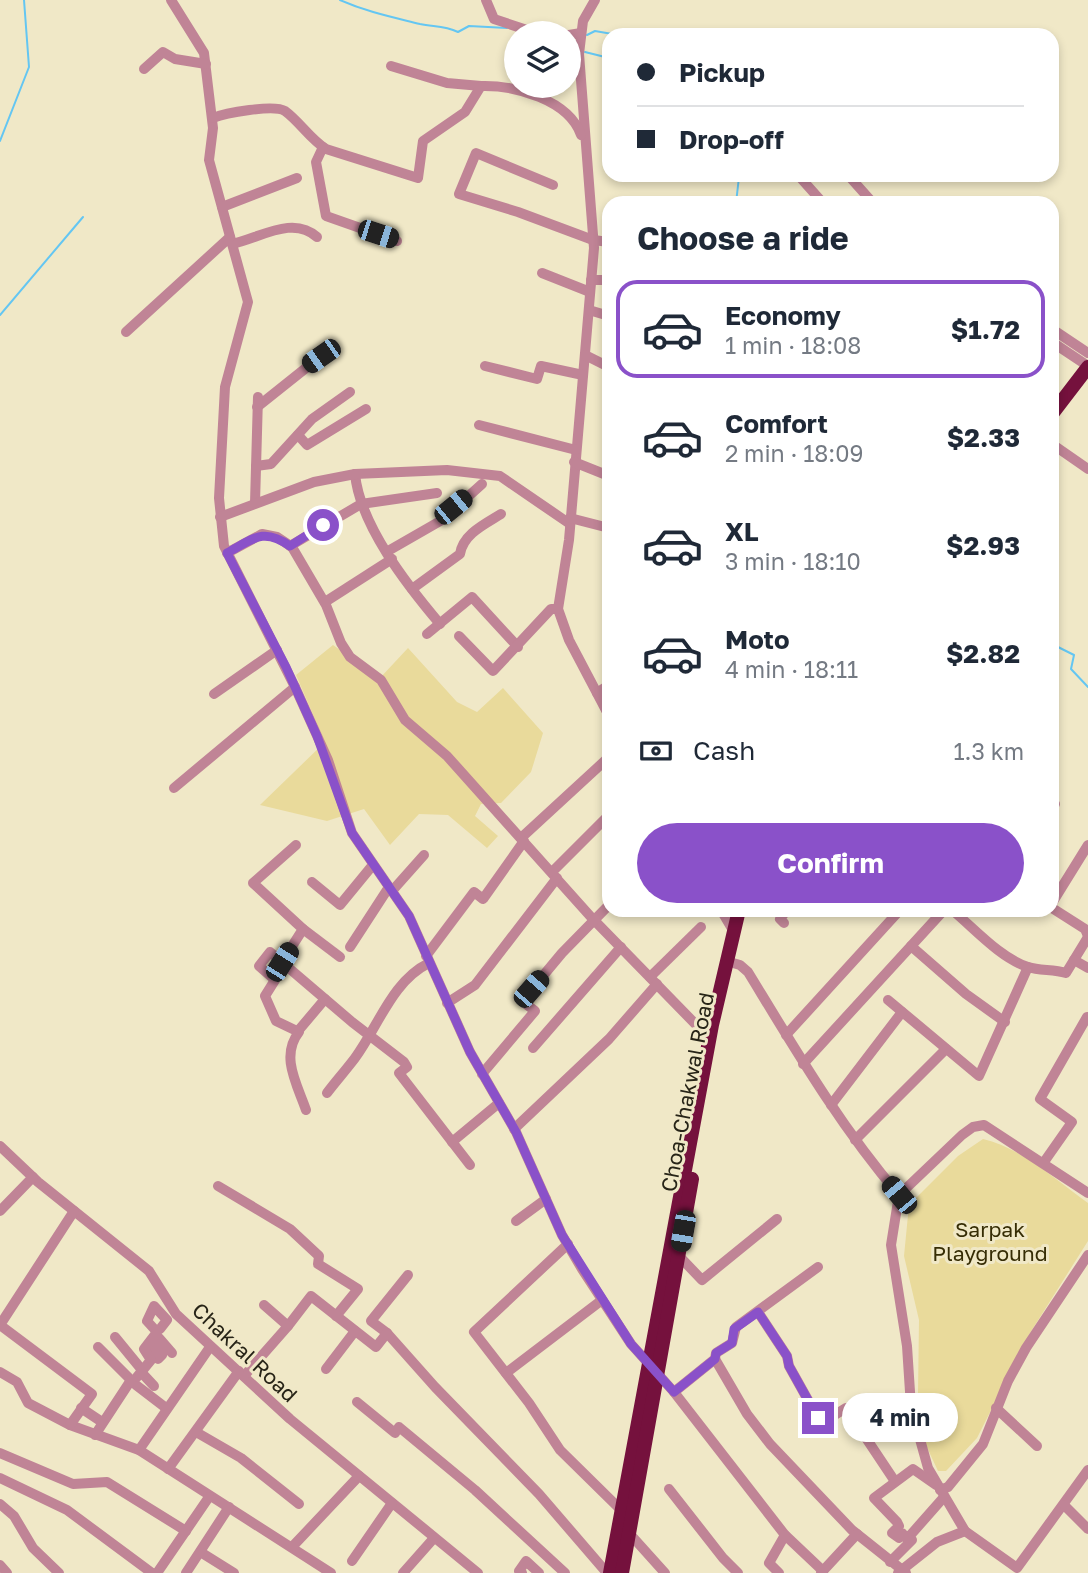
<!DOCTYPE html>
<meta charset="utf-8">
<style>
body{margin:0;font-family:"Golos Text",sans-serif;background:#f2f2f3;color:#1f2937;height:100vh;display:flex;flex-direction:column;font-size:26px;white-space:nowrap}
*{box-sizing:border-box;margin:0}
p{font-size:23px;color:#747a83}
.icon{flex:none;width:38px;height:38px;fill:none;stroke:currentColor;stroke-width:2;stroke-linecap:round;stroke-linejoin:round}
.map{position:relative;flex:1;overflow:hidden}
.sheet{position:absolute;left:602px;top:196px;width:457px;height:721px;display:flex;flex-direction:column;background:#fff;border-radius:21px;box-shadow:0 4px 10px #0003}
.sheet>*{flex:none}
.guide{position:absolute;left:602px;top:28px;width:457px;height:154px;border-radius:21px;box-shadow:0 4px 10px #0003;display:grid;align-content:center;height:154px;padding:0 35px;background:#fff}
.buttons{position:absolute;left:504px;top:21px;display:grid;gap:14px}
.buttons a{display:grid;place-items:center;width:77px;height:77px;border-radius:50%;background:#fff;box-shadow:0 4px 10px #0003;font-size:35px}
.end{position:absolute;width:32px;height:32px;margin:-16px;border:9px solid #8a51c9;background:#fff;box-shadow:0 0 0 4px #fff}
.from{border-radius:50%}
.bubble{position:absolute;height:49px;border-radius:24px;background:#fff;box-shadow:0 4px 10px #0003;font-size:23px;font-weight:700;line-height:49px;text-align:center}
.car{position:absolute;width:21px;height:42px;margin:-21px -10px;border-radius:9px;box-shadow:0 0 5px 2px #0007;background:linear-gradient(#222 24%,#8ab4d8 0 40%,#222 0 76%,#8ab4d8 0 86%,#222 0)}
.guide b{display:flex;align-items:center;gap:24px;height:66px;font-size:26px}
.guide b+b{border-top:2px solid #e0e1e3}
.guide i{width:18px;height:18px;background:#1f2937}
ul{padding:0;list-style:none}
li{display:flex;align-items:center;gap:21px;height:98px;margin:0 14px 10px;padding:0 21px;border:4px solid transparent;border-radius:21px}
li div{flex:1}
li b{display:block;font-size:26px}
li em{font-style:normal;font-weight:700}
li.on{border-color:#8a51c9}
li>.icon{width:63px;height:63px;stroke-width:1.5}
h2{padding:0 35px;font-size:32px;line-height:84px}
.pay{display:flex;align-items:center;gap:18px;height:77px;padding:0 35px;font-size:26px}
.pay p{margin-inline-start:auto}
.button{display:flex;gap:14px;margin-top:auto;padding:14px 35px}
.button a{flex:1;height:80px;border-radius:42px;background:#8a51c9;color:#fff;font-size:28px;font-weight:700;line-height:80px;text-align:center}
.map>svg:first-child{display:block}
</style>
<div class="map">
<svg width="1088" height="1573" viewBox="0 0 1088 1573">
<rect width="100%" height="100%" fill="#f0e8c7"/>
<g fill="#e9da9b">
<polygon points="333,645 380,678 408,648 457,702 477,712 503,688 543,733 531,772 501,803 481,804 475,816 498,836 487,848 448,815 419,814 390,845 364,809 327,821 260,805 325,742 296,675"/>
<path d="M983 1139C1022 1148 1056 1180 1088 1203V1241L1030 1333 977 1438 946 1471H938L924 1441 918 1393 919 1320 904 1256 909 1205 958 1156Z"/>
</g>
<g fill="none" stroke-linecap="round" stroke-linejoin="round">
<g stroke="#64c6f2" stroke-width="2">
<path d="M340 0C367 12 392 17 420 24 434 27 444 25 458 32L469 26 507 28"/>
<polyline points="587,35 595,31 618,35"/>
<polyline points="826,35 838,31 872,35"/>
<polyline points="897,35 902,34"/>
<polyline points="569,47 574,49"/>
<polyline points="585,52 609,58"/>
<polyline points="0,141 29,67 24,0"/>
<polyline points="736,203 739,177 737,175"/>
<polyline points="0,315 83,217"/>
<polyline points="1052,644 1074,655 1071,669 1088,687"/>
</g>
<g stroke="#c08496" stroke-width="10">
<polyline points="171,0 204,53 213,128 209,160 248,302 225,387 219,498 224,546 295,687 328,760 352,833 409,916 470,1052 516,1132 562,1235 582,1269 631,1344 674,1392 785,1535 823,1571"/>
<polyline points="486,0 494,19 536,33"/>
<polyline points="595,0 583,21 579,54 594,248 569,540 558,609 569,640 609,716"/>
<polyline points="569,35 581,33"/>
<polyline points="391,66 447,83 481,86"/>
<polyline points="144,69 163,52 175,59 206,64"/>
<path d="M213 118C225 113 274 104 285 111 300 122 310 139 326 149L418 178 423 141 465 112 481 86C515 85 569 100 581 135"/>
<polyline points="323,147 316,162 326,216 397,241"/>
<polyline points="798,175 823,203"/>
<polyline points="848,175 873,203"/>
<polyline points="553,185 476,153 459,194 518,212 593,240 609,242"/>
<polyline points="222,207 297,178"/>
<path d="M232 244C260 238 293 215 317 237"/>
<polyline points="542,273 590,292"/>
<polyline points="591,280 609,280"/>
<polyline points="589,310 609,316"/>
<polyline points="1052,329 1088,353"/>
<polyline points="126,332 230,237"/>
<polyline points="1052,342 1088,366"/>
<polyline points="585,355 609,367"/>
<polyline points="485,366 537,379 541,366 583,375"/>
<polyline points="257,407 321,356"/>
<polyline points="479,425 576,450"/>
<polyline points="298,435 307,445 366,409"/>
<polyline points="1052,444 1088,469"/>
<polyline points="574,462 609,476"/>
<polyline points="256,466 271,464 312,419 350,392"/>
<path d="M355 474C360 525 407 585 440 624"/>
<polyline points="255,503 258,397"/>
<polyline points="220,517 314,482 355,474 447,470 500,476 570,524"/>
<polyline points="570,518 609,528"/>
<polyline points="290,546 361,504 437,493"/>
<polyline points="388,551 442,520 482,484"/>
<polyline points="227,553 262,534 277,537 292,547 326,605 341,643 350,657 381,680 405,720 447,756 591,917 709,1038"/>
<path d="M412 589 460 554C463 534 485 524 501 514"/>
<polyline points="325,602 392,559"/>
<polyline points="427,634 472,597 518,647"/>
<polyline points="459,636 493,671 551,609 558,609"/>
<polyline points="597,693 609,685"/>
<polyline points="214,694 277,650"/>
<polyline points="174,788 295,687"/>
<polyline points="1052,809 1055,804"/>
<polyline points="521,838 609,757"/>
<polyline points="552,872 609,815"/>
<polyline points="312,882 340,905 372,866"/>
<polyline points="392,891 424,855"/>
<polyline points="1052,903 1088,845"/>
<polyline points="1052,908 1085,929 1088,936"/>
<polyline points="721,910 734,932"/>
<path d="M952 910C974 928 1000 958 1028 967 1040 971 1053 969 1066 973L1088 937"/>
<polyline points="784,923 780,919 787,910"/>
<polyline points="303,929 340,957"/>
<polyline points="911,946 966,994 1005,1022"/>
<polyline points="350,947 389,887"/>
<polyline points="426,956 474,892 483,899 524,841"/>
<polyline points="1074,960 1088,968"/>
<path d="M726 961 740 965 748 972C795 1049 840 1126 899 1195L891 1245 907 1346 911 1407 928 1468 965 1531 1017 1568 1088 1470"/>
<polyline points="282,962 303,929 253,883 296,845"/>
<polyline points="650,977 701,927"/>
<polyline points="888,1000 979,1076 1028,967"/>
<polyline points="447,1003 475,985 557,878"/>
<polyline points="298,1031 325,999"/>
<polyline points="786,1035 900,910"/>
<polyline points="533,1048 621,947"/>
<polyline points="803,1064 944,910"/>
<polyline points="482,1074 535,1011 522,1001 562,953 609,905"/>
<path d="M327 1093C336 1081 346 1070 355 1058 378 1027 392 981 429 963"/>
<polyline points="831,1105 902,1012"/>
<path d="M306 1110C297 1084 280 1056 299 1032L276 1021 265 996 275 980 259 966 270 952 352 1022 404 1062 407 1067 399 1073 470 1165"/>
<polyline points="514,1129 609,1039 657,984"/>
<polyline points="855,1140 946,1049"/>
<polyline points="452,1142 499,1103"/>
<polyline points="0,1146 38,1182 149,1271 176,1314 290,1419 478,1573"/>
<polyline points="1044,1162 1072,1122 1040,1099 1087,1017"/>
<polyline points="218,1186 290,1229 319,1256 318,1264 358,1289 336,1316"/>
<polyline points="899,1195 962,1135 973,1127 984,1125 1088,1193"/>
<polyline points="0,1211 33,1177"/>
<polyline points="516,1221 546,1199"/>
<polyline points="568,1244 474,1332 529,1403 560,1450 621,1510"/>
<polyline points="679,1256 702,1280 777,1219"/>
<polyline points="408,1275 371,1321 387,1333 435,1387 539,1494 607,1573"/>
<polyline points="758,1312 787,1356 789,1366 818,1418 825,1421 846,1408 894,1480"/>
<polyline points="288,1326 311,1296 376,1347 387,1333"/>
<polyline points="115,1337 142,1370"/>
<polyline points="98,1347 136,1385 166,1408"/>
<polyline points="157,1348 162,1355 158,1359 150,1349 159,1338 172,1353"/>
<polyline points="715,1359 747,1414 770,1444 852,1530 906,1573"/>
<polyline points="326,1369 355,1331"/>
<polyline points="0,1372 17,1382 28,1403 70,1425 139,1450 331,1573"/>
<polyline points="141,1372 154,1386"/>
<polyline points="506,1373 602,1300"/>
<polyline points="244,1376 288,1326 264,1305"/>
<polyline points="137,1377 151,1360 144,1349 157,1332 147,1321 154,1306 167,1320 160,1329"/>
<polyline points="674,1392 715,1359 716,1353 732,1343 736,1327 818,1267"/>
<polyline points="357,1402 395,1433 399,1427 475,1490 565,1573"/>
<polyline points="81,1408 102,1422"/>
<polyline points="996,1408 1037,1446"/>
<polyline points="70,1425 92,1394 0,1325 74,1211"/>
<polyline points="196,1432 241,1458 299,1504"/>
<polyline points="95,1435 131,1380"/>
<polyline points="139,1450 210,1347"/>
<polyline points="0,1453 73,1484 107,1482 186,1531"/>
<polyline points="168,1469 239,1371"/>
<polyline points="0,1478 67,1510 152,1573"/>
<polyline points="936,1485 913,1469 874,1498 897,1522 899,1526 892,1533 899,1538 902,1533 907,1539 944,1497"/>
<polyline points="669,1489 723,1558 738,1573"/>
<polyline points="940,1490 948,1487 983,1444 1008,1381 1026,1348 1088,1255"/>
<polyline points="0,1504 14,1516 33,1548 59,1573"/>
<polyline points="1064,1505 1088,1529"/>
<polyline points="629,1533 665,1573"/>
<polyline points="293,1546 359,1476"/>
<polyline points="202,1553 234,1573"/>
<polyline points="352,1561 392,1503"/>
<polyline points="890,1562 912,1540"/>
<polyline points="0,1565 7,1573"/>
<polyline points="157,1573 209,1497"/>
<polyline points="186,1573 229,1507"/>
<polyline points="403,1573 434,1538"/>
<polyline points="522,1573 519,1571 526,1561 539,1573"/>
<polyline points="779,1573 769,1563 785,1535"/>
<polyline points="821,1573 857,1534"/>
<polyline points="898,1573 937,1542 965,1531"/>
</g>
<g stroke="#75113d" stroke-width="14">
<polyline points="1052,414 1088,367"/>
<polyline points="610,1573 712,1025 739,910"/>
<polyline points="622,1573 692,1179"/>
</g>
</g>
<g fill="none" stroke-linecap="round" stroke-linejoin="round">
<path stroke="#8a51c9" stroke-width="9" d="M323 525 290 546C263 527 253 539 227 553L286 667 317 736 352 833 409 916 470 1052 516 1132 562 1235 631 1344 674 1392 715 1359 716 1353 732 1343 734 1329 758 1312 787 1356 789 1366 818 1418"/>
</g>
<g text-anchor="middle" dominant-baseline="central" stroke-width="6" stroke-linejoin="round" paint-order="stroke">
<g font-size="21" fill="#272417" stroke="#f0e8c7">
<text transform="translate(687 1092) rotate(-79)">Choa-Chakwal Road</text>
<text transform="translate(245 1352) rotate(43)">Chakral Road</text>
</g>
<g font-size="21" fill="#362d05" stroke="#f0e8c7">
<text x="990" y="1229">Sarpak<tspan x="990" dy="24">Playground</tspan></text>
</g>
</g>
</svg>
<div class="buttons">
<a><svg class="icon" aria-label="layers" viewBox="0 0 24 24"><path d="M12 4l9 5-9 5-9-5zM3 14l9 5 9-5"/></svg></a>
</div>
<i class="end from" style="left:323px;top:525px"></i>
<i class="end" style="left:818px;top:1418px"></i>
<div class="bubble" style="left:842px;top:1393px;width:116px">4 min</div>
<i class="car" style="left:378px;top:234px;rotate:108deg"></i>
<i class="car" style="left:321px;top:356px;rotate:235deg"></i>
<i class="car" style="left:453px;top:507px;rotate:51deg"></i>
<i class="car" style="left:282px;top:962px;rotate:32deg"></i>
<i class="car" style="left:531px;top:989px;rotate:41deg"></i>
<i class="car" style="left:899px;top:1195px;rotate:320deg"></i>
<i class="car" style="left:683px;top:1231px;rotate:190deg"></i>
<div class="guide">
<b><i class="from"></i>Pickup</b>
<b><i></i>Drop-off</b>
</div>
<section class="sheet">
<h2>Choose a ride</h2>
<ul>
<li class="on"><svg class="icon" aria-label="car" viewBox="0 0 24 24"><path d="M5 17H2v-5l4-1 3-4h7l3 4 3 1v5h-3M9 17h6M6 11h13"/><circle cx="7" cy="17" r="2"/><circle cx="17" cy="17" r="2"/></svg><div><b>Economy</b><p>1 min · 18:08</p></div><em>$1.72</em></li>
<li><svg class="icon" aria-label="car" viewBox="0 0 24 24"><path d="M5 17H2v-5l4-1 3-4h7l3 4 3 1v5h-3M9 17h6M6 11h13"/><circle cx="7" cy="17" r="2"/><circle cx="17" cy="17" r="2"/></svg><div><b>Comfort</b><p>2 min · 18:09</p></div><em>$2.33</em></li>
<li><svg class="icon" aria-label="car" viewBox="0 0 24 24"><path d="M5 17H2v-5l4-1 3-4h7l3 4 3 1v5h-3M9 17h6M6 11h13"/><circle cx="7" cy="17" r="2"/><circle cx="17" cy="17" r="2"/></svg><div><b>XL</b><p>3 min · 18:10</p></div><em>$2.93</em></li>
<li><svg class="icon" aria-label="car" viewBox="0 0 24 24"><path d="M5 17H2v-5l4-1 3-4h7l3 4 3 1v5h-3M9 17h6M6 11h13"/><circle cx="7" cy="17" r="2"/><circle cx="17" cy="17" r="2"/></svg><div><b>Moto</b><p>4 min · 18:11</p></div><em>$2.82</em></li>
</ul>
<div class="pay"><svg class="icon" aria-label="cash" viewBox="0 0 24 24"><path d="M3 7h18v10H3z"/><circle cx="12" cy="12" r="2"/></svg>Cash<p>1.3 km</p></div>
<div class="button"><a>Confirm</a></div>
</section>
</div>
